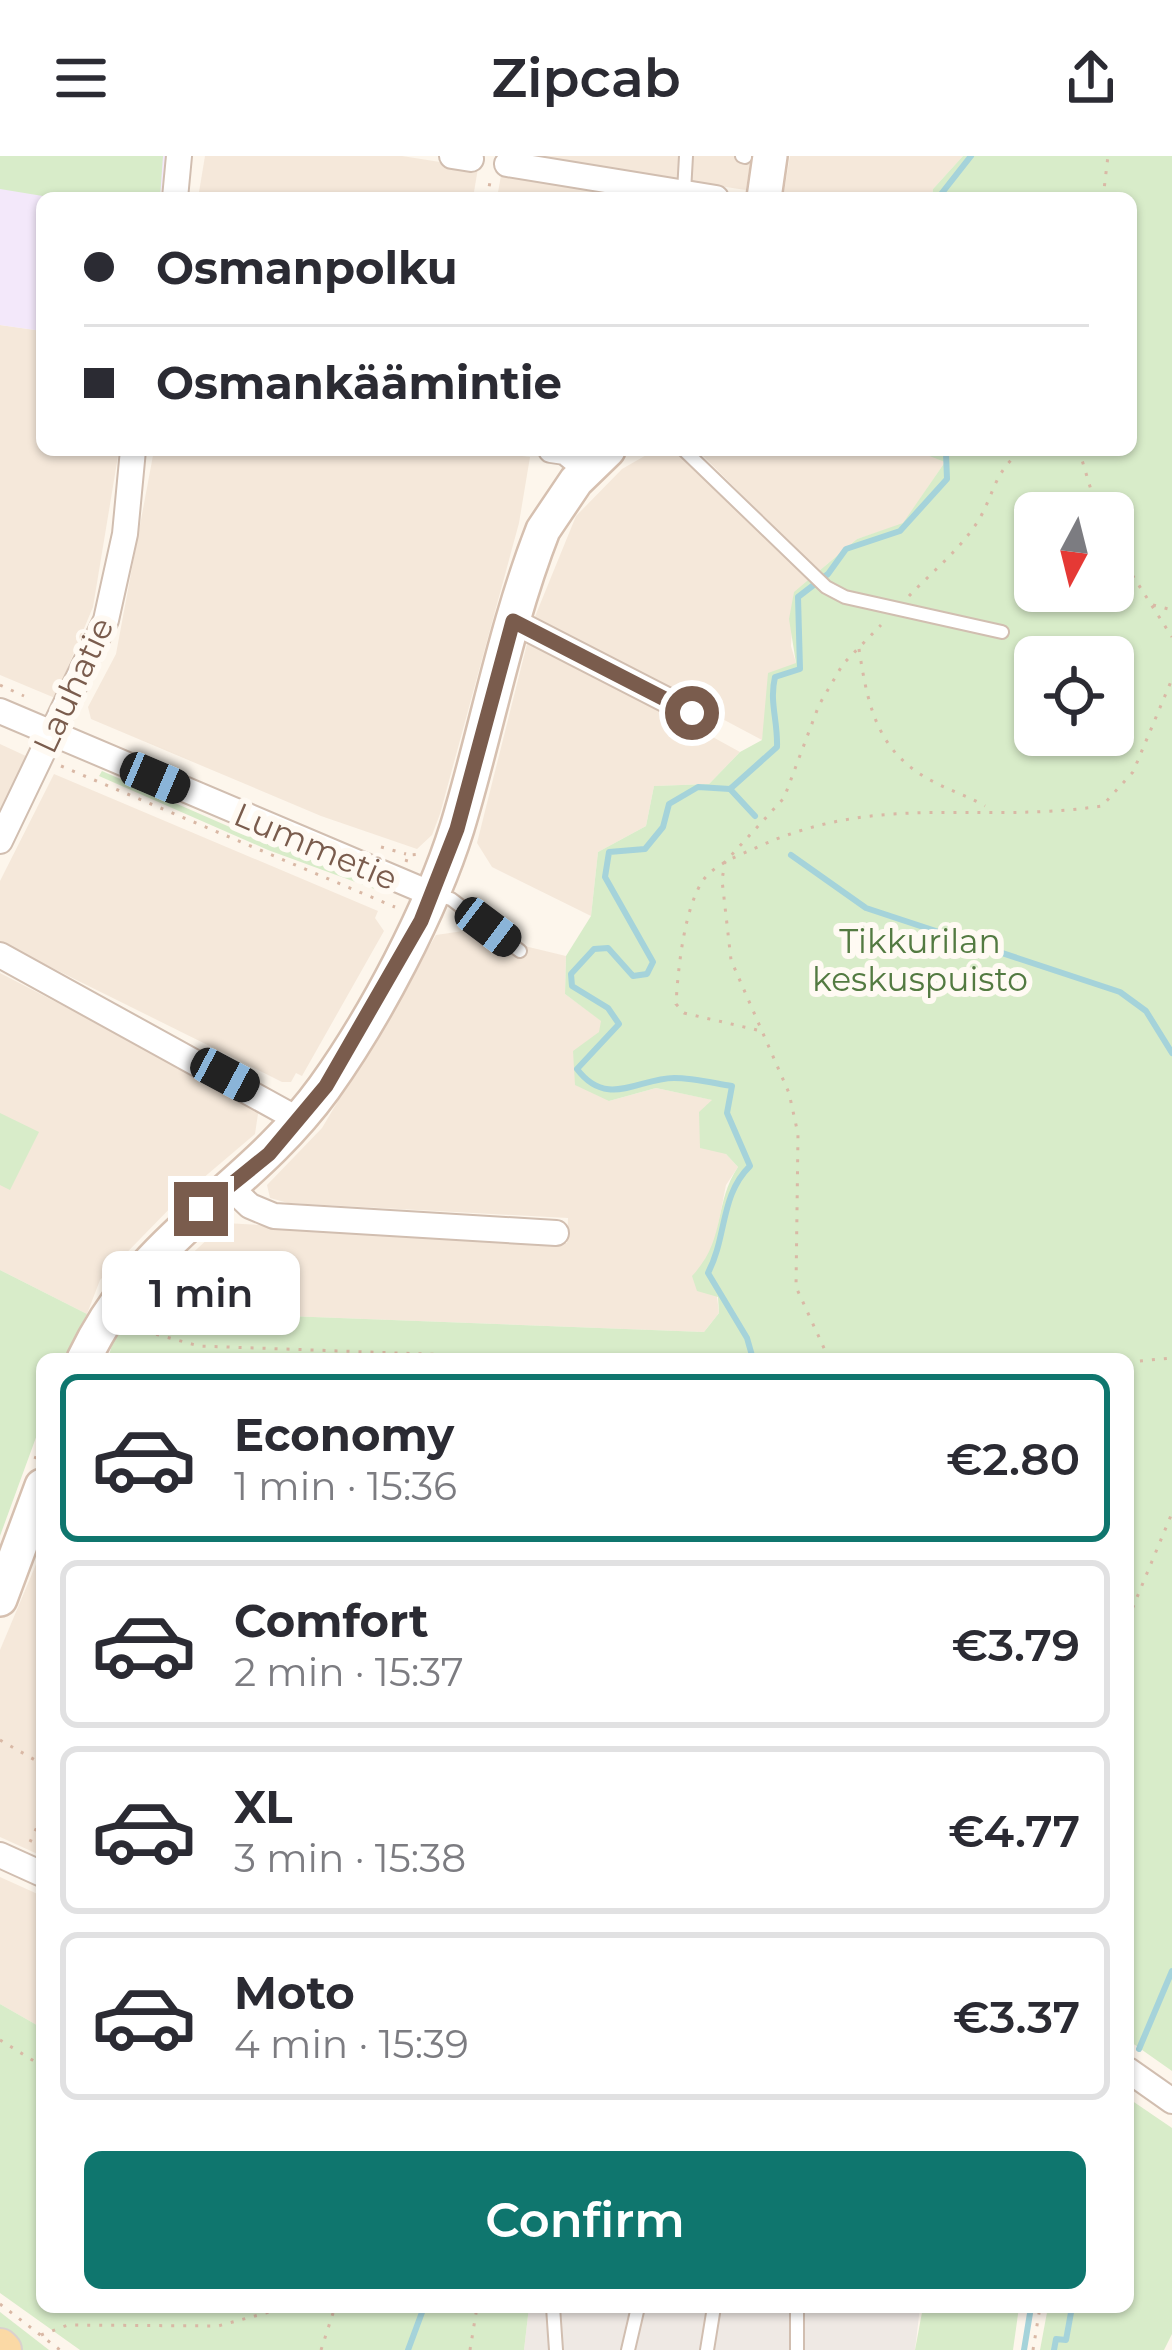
<!DOCTYPE html>
<meta charset="utf-8">
<style>
body{margin:0;font-family:Montserrat,sans-serif;background:#f2f2f3;color:#2b2b33;height:100vh;display:flex;flex-direction:column;font-size:45px;white-space:nowrap}
*{box-sizing:border-box;margin:0}
p{font-size:39px;color:#7c7c81}
.icon{flex:none;width:66px;height:66px;fill:none;stroke:currentColor;stroke-width:2;stroke-linecap:round;stroke-linejoin:round}
.map{position:relative;flex:1;overflow:hidden}
.sheet{position:absolute;left:36px;top:1197px;width:1098px;height:960px;display:flex;flex-direction:column;background:#fff;border-radius:18px;box-shadow:0 3px 9px #0004}
.sheet>*{flex:none}
.banner{position:absolute;left:36px;top:36px;width:1101px;height:264px;border-radius:18px;box-shadow:0 3px 9px #0004;display:grid;align-content:center;height:264px;padding:0 48px;background:#fff}
.needle{width:78px;rotate:187deg}
.tools{position:absolute;left:1014px;top:336px;display:grid;gap:24px}
.tools a{display:grid;place-items:center;width:120px;height:120px;border-radius:18px;background:#fff;box-shadow:0 3px 9px #0004;font-size:60px}
.end{position:absolute;width:54px;height:54px;margin:-27px;border:15px solid #7a5c4d;background:#fff;box-shadow:0 0 0 6px #fff}
.from{border-radius:50%}
.bubble{position:absolute;height:84px;border-radius:18px;background:#fff;box-shadow:0 3px 9px #0004;font-size:39px;font-weight:600;line-height:84px;text-align:center}
.car{position:absolute;width:36px;height:72px;margin:-36px -18px;border-radius:15px;box-shadow:0 0 9px 3px #0007;background:linear-gradient(#222 24%,#8ab4d8 0 40%,#222 0 76%,#8ab4d8 0 86%,#222 0)}
.banner b{display:flex;align-items:center;gap:42px;height:114px;font-size:45px}
.banner b+b{border-top:3px solid #e1e1e2}
.banner i{width:30px;height:30px;background:#2b2b33}
ul{padding:21px 0 0;list-style:none}
li{display:flex;align-items:center;gap:36px;height:168px;margin:0 24px 18px;padding:0 24px;border:6px solid #e1e1e2;border-radius:18px}
li div{flex:1}
li b{display:block;font-size:45px}
li em{font-style:normal;font-weight:600}
li.on{border-color:#0f766e}
li>.icon{width:108px;height:108px;stroke-width:1.5}
.primary-button{display:flex;gap:24px;margin-top:auto;padding:24px 48px}
.primary-button a{flex:1;height:138px;border-radius:18px;background:#0f766e;color:#fff;font-size:48px;font-weight:600;line-height:138px;text-align:center}
header{display:flex;justify-content:space-between;align-items:center;height:156px;padding:0 48px;background:#fff;font-size:54px;font-weight:600}
.map>svg:first-child{display:block}
</style>
<header><svg class="icon" aria-label="menu" viewBox="0 0 24 24"><path d="M4 6h16M4 12h16M4 18h16"/></svg>Zipcab<svg class="icon" aria-label="share" viewBox="0 0 24 24"><path d="M12 15V3M7 8l5-5 5 5M5 13v7h14v-7"/></svg></header>
<div class="map">
<svg width="1172" height="2194" viewBox="0 0 1172 2194">
<rect width="100%" height="100%" fill="#fdf6ec"/>
<g fill="#f5e8da">
<polygon points="205,0 402,0 478,12 473,42 198,42"/>
<polygon points="516,0 751,0 746,34"/>
<polygon points="790,0 963,0 933,33 932,42 783,42"/>
<polygon points="502,14 677,42 497,42"/>
<polygon points="0,169 42,175 42,294 119,294 93,451 55,542 0,519"/>
<polygon points="154,294 476,294 530,301 519,367 440,658 432,679 417,693 321,660 91,563 88,551 116,498"/>
<polygon points="655,294 678,294 810,424 794,437 791,490 796,507 766,563 762,584 534,463 576,360 622,313"/>
<polygon points="697,294 914,294 941,300 945,306 903,368 857,383 819,415"/>
<polygon points="529,480 740,596 709,628 654,630 646,670 598,696 591,760 492,711 477,687"/>
<polygon points="0,588 28,601 0,661"/>
<polygon points="54,618 378,755 375,762 384,775 302,920 296,917 291,926 282,926 0,786 0,725"/>
<polygon points="463,775 566,800 565,838 602,865 609,945 656,932 713,944 726,998 738,1011 726,1029 712,1100 719,1157 704,1176 131,1154 225,1067 567,1087 568,1062 288,1047 270,1042 267,1029 322,972 436,779"/>
<polygon points="0,817 259,951 255,978 182,1040 100,1124 87,1158 0,1114"/>
<polygon points="42,1394 42,1700 0,1681 0,1494"/>
<polygon points="0,1721 42,1740 42,1872 0,1848"/>
</g>
<polygon fill="#efe9e4" points="529,2151 920,2151 915,2194 524,2194"/>
<polygon fill="#f3e8fa" points="0,0 167,0 160,42 42,42 42,175 0,169"/>
<g fill="#d8ecc9" fill-rule="evenodd">
<polygon points="0,0 163,0 160,42 55,42 0,33"/>
<path d="M963 0H1172V1915L1128 1884V1203H108L117 1171 131 1154 704 1176 719 1157 718 1141 697 1135 692 1120C727 1083 713 1048 738 1011L726 998 700 992 699 956 712 944 656 932 609 945 575 929 573 895 599 876 601 865 565 838 566 800 591 760 598 696 646 670 654 630 709 628 740 596 762 584 768 517 796 507 789 463 794 436 857 383 903 367 945 306 914 294H1131V42H932L933 33ZM1035 357H1113V435H1035ZM1035 501H1113V579H1035Z"/>
<polygon points="102,615 248,679 383,728 380,735 268,694 99,620"/>
<polygon points="0,957 39,976 10,1034 0,1029"/>
<polygon points="0,1114 87,1158 64,1203 42,1203 42,1265 0,1380"/>
<polygon points="0,1848 42,1872 42,2151 529,2151 524,2194 80,2194 0,2137"/>
<polygon points="1128,1942 1172,1972 1172,2178 1164,2194 1040,2194 1048,2151 1128,2151"/>
<polygon points="923,2151 1019,2151 1013,2194 915,2194"/>
<polygon points="0,2156 49,2194 22,2194 0,2176"/>
</g>
<g fill="none" stroke-linecap="round" stroke-linejoin="round">
<g stroke="#a5d3da" stroke-width="6">
<polyline points="938,42 971,0"/>
<polyline points="730,633 755,660"/>
<polyline points="791,699 866,752 1120,836 1146,855 1172,897"/>
<path d="M753 1203 747 1182 708 1117C727 1081 720 1039 750 1010L727 957 732 930C713 927 693 922 674 922 639 922 607 953 577 913L619 868 608 852 572 830 571 818 594 793 608 792 633 820 647 818 653 806 605 721 609 696 645 693 663 671 669 648 698 631 730 633 777 591C778 565 769 546 775 521L800 513 798 441 828 418 846 393 900 375 947 323 946 297 936 294"/>
<polyline points="1139,1893 1172,1815"/>
<polyline points="408,2194 424,2151"/>
<polyline points="1024,2194 1031,2151"/>
<polyline points="1054,2194 1056,2183 1066,2184 1072,2151"/>
</g>
<g stroke="#d1beb0" stroke-width="16">
<g id="lane">
<polyline points="742,0 745,1"/>
<polyline points="684,36 686,0"/>
<polyline points="684,294 826,431 845,441 1002,476"/>
<polyline points="435,739 451,743 520,795"/>
<polyline points="553,2151 556,2194"/>
<polyline points="628,2194 638,2151"/>
<polyline points="707,2194 714,2151"/>
<polyline points="797,2194 797,2151"/>
</g>
</g>
<g stroke="#d1beb0" stroke-width="28">
<g id="street">
<polyline points="452,0 471,3"/>
<polyline points="507,8 716,42"/>
<polyline points="175,42 179,0"/>
<polyline points="551,294 565,296 586,313"/>
<polyline points="513,465 692,557"/>
<polyline points="0,555 434,739"/>
<polyline points="0,685 106,464 125,378 133,294"/>
<polyline points="0,799 299,964"/>
<polyline points="228,1029 250,1050 274,1060 556,1077"/>
<polyline points="0,1699 42,1718"/>
<polyline points="1128,1914 1172,1945"/>
</g>
</g>
<g stroke="#d6c0b0" stroke-width="38">
<g id="secondary">
<polyline points="764,42 770,0"/>
<path d="M84 1203C145 1075 247 1038 324 932 375 861 431 755 457 672 487 574 505 471 543 374L576 325 608 294"/>
<polyline points="0,1443 42,1330"/>
</g>
</g>
<g stroke="#dad1cd" stroke-width="40">
<polyline id="primary" points="0,2191 3,2194"/>
</g>
<g stroke="#d9b8a5" stroke-width="3" stroke-dasharray="3 9" stroke-linecap="butt">
<polyline points="487,42 490,26"/>
<polyline points="1103,42 1108,0"/>
<polyline points="1079,294 1098,357"/>
<polyline points="1113,389 1172,481"/>
<path d="M909 440C930 418 956 397 974 371 994 344 992 314 1024 294"/>
<polyline points="1153,449 1172,454"/>
<path d="M859 493C868 551 877 597 934 626 951 635 968 640 985 650"/>
<polyline points="0,529 24,540"/>
<polyline points="61,610 395,751"/>
<polyline points="381,691 406,698"/>
<polyline points="406,706 408,699 421,698"/>
<path d="M757 874 684 857 676 848C678 813 684 751 704 723 715 709 735 701 751 694 878 634 974 669 1102 650L1133 616 1172 523"/>
<polyline points="133,1172 199,1190 567,1203"/>
<polyline points="829,1203 796,1131 798,978 789,937 731,804 722,724 725,706 784,642 819,549 843,508 881,469"/>
<polyline points="1128,1206 1172,1202"/>
<polyline points="35,1303 42,1282"/>
<polyline points="1128,1463 1172,1357"/>
<polyline points="0,1584 42,1608"/>
<polyline points="30,1686 42,1660"/>
<polyline points="0,1884 42,1910"/>
<polyline points="0,2148 60,2194"/>
<polyline points="41,2179 68,2169 218,2170 288,2151"/>
<polyline points="321,2194 335,2151"/>
<polyline points="470,2194 477,2151"/>
<polyline points="1033,2194 1040,2151"/>
</g>
<use href="#lane" stroke="#fff" stroke-width="12"/>
<use href="#street" stroke="#fff" stroke-width="24"/>
<use href="#secondary" stroke="#fff" stroke-width="33"/>
<use href="#primary" stroke="#fbd9a5" stroke-width="36"/>
</g>
<g fill="none" stroke-linecap="round" stroke-linejoin="round">
<polyline stroke="#7a5c4d" stroke-width="15" points="201,1053 269,998 326,930 421,765 457,673 513,465 692,557"/>
</g>
<g text-anchor="middle" dominant-baseline="central" stroke-width="12" stroke-linejoin="round" paint-order="stroke">
<g font-size="33" fill="#7a5c4d" stroke="#fffaf3">
<text transform="translate(73 529) rotate(-65)">Lauhatie</text>
<text transform="translate(316 690) rotate(23)">Lummetie</text>
</g>
<g font-size="33" fill="#537a41" stroke="#fffaf3">
<text x="920" y="785">Tikkurilan<tspan x="920" dy="38">keskuspuisto</tspan></text>
</g>
</g>
</svg>
<div class="tools">
<a><svg class="needle" viewBox="-14 -14 28 28"><path d="M0-13l5 13h-10z" fill="#e53935"/><path d="M0 13l5-13h-10z" fill="#7c7c81"/></svg></a>
<a><svg class="icon" aria-label="locate" viewBox="0 0 24 24"><circle cx="12" cy="12" r="6"/><path d="M12 2v4M12 18v4M2 12h4M18 12h4"/></svg></a>
</div>
<i class="end from" style="left:692px;top:557px"></i>
<i class="end" style="left:201px;top:1053px"></i>
<div class="bubble" style="left:102px;top:1095px;width:198px">1 min</div>
<i class="car" style="left:155px;top:622px;rotate:113deg"></i>
<i class="car" style="left:488px;top:771px;rotate:127deg"></i>
<i class="car" style="left:225px;top:919px;rotate:118deg"></i>
<div class="banner">
<b><i class="from"></i>Osmanpolku</b>
<b><i></i>Osmankäämintie</b>
</div>
<section class="sheet">
<ul>
<li class="on"><svg class="icon" aria-label="car" viewBox="0 0 24 24"><path d="M5 17H2v-5l4-1 3-4h7l3 4 3 1v5h-3M9 17h6M6 11h13"/><circle cx="7" cy="17" r="2"/><circle cx="17" cy="17" r="2"/></svg><div><b>Economy</b><p>1 min · 15:36</p></div><em>€2.80</em></li>
<li><svg class="icon" aria-label="car" viewBox="0 0 24 24"><path d="M5 17H2v-5l4-1 3-4h7l3 4 3 1v5h-3M9 17h6M6 11h13"/><circle cx="7" cy="17" r="2"/><circle cx="17" cy="17" r="2"/></svg><div><b>Comfort</b><p>2 min · 15:37</p></div><em>€3.79</em></li>
<li><svg class="icon" aria-label="car" viewBox="0 0 24 24"><path d="M5 17H2v-5l4-1 3-4h7l3 4 3 1v5h-3M9 17h6M6 11h13"/><circle cx="7" cy="17" r="2"/><circle cx="17" cy="17" r="2"/></svg><div><b>XL</b><p>3 min · 15:38</p></div><em>€4.77</em></li>
<li><svg class="icon" aria-label="car" viewBox="0 0 24 24"><path d="M5 17H2v-5l4-1 3-4h7l3 4 3 1v5h-3M9 17h6M6 11h13"/><circle cx="7" cy="17" r="2"/><circle cx="17" cy="17" r="2"/></svg><div><b>Moto</b><p>4 min · 15:39</p></div><em>€3.37</em></li>
</ul>
<div class="primary-button"><a>Confirm</a></div>
</section>
</div>
